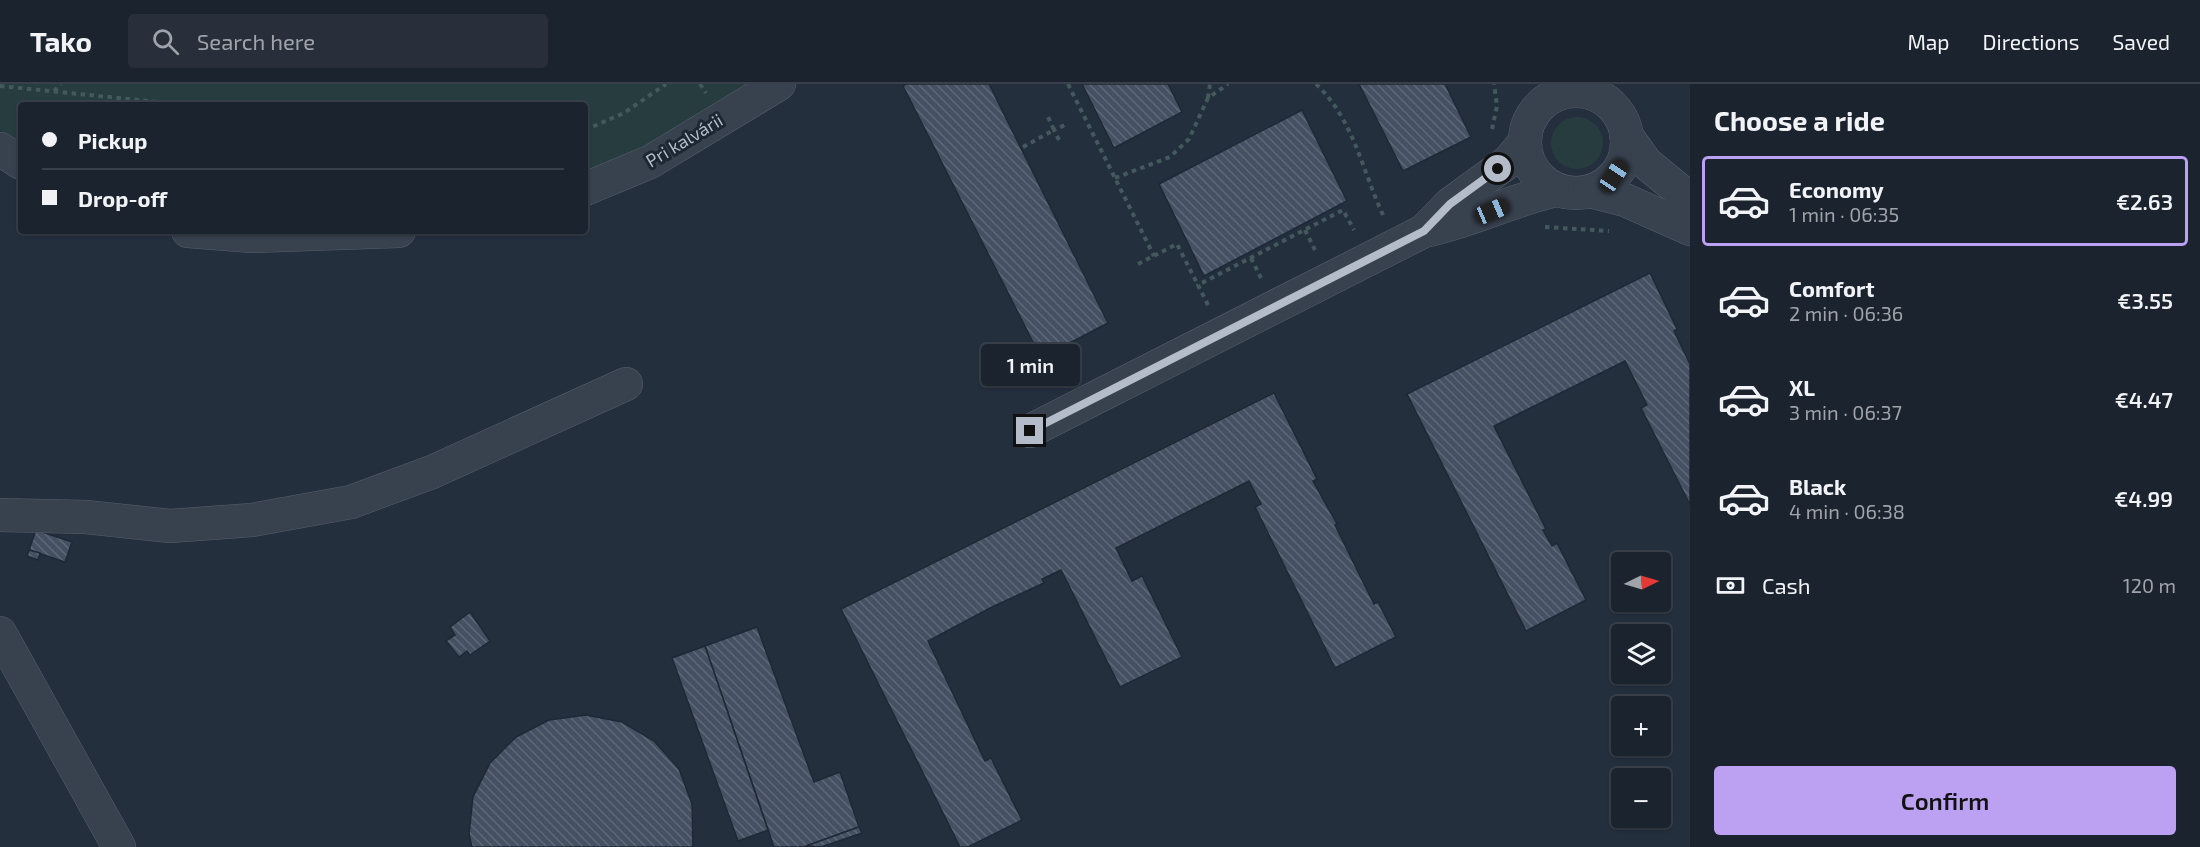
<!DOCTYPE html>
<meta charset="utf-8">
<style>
body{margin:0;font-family:"Exo 2",sans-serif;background:#282f3a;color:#f1f3f6;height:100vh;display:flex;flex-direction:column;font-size:22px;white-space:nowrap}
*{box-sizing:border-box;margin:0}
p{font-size:20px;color:#a0a4aa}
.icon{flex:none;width:33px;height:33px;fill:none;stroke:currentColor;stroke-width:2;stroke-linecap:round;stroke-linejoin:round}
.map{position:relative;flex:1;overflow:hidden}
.sheet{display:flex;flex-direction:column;background:#1b232e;width:510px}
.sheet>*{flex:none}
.banner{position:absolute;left:18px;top:18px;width:570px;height:132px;border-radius:6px;box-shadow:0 2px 4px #0004,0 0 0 2px #39404a;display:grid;align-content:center;height:132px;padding:0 24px;background:#1b232e}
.needle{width:39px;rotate:85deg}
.buttons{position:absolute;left:1611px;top:468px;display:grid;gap:12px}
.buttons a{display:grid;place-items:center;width:60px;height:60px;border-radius:6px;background:#1b232e;box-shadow:0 2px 4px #0004,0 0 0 2px #39404a;font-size:30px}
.end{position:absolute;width:27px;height:27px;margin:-14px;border:8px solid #b4bcc9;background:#111;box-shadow:0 0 0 3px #111}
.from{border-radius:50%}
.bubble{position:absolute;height:42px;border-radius:6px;background:#1b232e;box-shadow:0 2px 4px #0004,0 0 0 2px #39404a;font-size:20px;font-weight:600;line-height:42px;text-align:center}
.car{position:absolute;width:18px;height:36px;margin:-18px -9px;border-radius:8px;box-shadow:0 0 4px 2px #0007;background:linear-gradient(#222 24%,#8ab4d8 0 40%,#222 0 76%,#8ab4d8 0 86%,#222 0)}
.banner b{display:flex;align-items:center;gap:21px;height:57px;font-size:22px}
.banner b+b{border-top:2px solid #39404a}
.banner i{width:15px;height:15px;background:#f1f3f6}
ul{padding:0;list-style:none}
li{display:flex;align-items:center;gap:18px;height:90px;margin:0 12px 9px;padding:0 12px;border:3px solid transparent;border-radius:6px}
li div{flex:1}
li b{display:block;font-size:22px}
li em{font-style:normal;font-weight:600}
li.on{border-color:#bca0f2}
li>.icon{width:54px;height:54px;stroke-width:1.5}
h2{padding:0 24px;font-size:27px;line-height:72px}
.pay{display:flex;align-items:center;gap:15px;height:66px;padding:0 24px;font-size:22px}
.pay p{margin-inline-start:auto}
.primary-button{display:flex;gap:12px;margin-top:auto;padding:12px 24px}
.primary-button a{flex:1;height:69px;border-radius:6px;background:#bca0f2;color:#111;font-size:24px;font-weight:600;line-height:69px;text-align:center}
header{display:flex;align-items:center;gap:36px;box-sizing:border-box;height:84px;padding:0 30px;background:#1b232e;border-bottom:2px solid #39404a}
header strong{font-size:28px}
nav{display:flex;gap:33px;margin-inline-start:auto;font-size:21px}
.search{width:420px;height:54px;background:#282f3a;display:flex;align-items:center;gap:15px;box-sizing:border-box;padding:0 21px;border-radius:6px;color:#a0a4aa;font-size:22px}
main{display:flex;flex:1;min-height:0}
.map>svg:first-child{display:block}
</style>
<header>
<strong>Tako</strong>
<div class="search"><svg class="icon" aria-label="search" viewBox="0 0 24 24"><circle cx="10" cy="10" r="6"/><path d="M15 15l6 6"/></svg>Search here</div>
<nav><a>Map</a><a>Directions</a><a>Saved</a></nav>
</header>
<main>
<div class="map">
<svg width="1690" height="763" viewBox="0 0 1690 763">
<defs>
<pattern id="building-back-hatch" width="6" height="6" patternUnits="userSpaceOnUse" patternTransform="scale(1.5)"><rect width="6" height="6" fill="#455162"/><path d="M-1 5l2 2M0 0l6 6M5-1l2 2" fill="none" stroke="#5d6877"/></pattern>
</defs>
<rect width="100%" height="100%" fill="#242f3e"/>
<g fill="#263c3f">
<polygon points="0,0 752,0 643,64 585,89 585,21 21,21 21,60 0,46"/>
<circle cx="1577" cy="59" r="26"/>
</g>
<g fill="url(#building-back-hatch)" stroke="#1f2835" stroke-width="1.5">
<polygon points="906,0 989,0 1108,239 1041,274 903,2"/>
<polygon points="1082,0 1168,0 1182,28 1114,64"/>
<polygon points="1359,0 1445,0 1471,53 1403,87"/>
<polygon points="1302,26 1347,117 1204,192 1159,100"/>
<polygon points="1650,189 1677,245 1674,247 1690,280 1690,421 1641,324 1647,321 1625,277 1494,342 1546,445 1543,446 1552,462 1557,459 1586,516 1526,547 1407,310"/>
<polygon points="1274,309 1317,395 1313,397 1337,440 1335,441 1374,520 1378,518 1396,553 1335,584 1255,423 1261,420 1249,397 1116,464 1132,497 1142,492 1182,573 1120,603 1061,486 1042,495 1044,499 992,523 928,557 985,677 991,674 1022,736 968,763 960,763 841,525"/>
<polygon points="36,446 72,458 65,478 29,466"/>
<polygon points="29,466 40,469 38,476 27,472"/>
<polygon points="470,528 490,557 470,571 467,567 459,573 446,557 455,551 450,543"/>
<polygon points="757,543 814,698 840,688 859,743 804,763 774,763 705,562"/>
<polygon points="705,562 768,746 738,757 672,574"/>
<polygon points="586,631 622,638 654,657 679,685 692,720 693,763 472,763 469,750 473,713 490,679 516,653 549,636"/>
<polygon points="859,743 862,749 821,763 806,762"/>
</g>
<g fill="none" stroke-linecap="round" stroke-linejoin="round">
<g stroke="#565f6c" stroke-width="34">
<g id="minor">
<circle cx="1576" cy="58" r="51"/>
<polyline points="1626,51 1646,79 1690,115"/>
<polyline points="0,65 21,79"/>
<polyline points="585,105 650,78 779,0"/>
<polyline points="1590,107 1625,116 1690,145"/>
<polyline points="188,147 251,152 399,147"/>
<polyline points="1424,147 1450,120 1508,78 1524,59"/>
<path d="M1030 347 1424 147C1470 138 1511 116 1557 106"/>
<polyline points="0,431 86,433 170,442 252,436 351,418 432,388 626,300"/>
<polyline points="0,549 119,763"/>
</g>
</g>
<g stroke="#44595c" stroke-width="4" stroke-dasharray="4.5 4.5" stroke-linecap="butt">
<polyline points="700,0 706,9"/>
<polyline points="1068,0 1154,172"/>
<path d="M1316 0C1354 36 1362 86 1383 131"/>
<polyline points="0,2 188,21"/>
<polyline points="54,7 61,0"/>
<polyline points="1208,14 1210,0"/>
<polyline points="1492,45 1497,22 1494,0"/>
<polyline points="585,46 624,29 666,0"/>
<polyline points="1059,56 1054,46 1067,40"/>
<polyline points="1023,63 1054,46 1048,33"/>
<polyline points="1115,94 1170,73 1189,55 1208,14 1228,0"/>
<polyline points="1545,143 1609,147"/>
<polyline points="1305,146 1315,166"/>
<polyline points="1251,174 1261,194"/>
<polyline points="1138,180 1177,160 1198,201"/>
<polyline points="1208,221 1198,201 1343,126 1354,146"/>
</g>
<use href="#minor" stroke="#38414e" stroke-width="33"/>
</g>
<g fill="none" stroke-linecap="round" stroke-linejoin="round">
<polyline stroke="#b4bcc9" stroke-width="8" points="1030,347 1424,147 1450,120 1498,85"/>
</g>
<g text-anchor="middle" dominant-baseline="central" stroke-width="6" stroke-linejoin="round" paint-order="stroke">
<g font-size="18" fill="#b4bcc9" stroke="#1d2633">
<text transform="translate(684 56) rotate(-31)">Pri kalvárii</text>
</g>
</g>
</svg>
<div class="buttons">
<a><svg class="needle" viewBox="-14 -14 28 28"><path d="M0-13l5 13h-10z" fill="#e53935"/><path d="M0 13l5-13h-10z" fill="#a0a4aa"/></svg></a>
<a><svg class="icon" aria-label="layers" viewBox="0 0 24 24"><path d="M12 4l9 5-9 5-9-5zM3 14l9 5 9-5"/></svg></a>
<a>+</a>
<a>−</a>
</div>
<i class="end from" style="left:1498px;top:85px"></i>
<i class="end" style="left:1030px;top:347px"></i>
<div class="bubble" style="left:981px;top:260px;width:99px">1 min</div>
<i class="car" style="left:1614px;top:92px;rotate:34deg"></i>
<i class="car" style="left:1492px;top:127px;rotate:67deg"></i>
<div class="banner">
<b><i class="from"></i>Pickup</b>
<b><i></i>Drop-off</b>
</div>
</div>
<section class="sheet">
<h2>Choose a ride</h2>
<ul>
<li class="on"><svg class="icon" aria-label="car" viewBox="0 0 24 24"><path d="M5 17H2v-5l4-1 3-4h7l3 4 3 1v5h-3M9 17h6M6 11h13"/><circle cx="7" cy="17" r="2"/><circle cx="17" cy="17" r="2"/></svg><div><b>Economy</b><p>1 min · 06:35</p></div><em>€2.63</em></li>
<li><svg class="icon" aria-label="car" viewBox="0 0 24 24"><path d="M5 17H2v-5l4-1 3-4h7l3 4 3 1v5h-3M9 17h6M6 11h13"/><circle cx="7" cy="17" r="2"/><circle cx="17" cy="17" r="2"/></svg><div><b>Comfort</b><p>2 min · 06:36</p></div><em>€3.55</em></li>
<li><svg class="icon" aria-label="car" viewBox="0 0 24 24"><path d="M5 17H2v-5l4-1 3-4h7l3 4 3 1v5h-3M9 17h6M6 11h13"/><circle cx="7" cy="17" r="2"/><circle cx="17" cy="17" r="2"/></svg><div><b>XL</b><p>3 min · 06:37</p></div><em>€4.47</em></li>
<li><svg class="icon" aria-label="car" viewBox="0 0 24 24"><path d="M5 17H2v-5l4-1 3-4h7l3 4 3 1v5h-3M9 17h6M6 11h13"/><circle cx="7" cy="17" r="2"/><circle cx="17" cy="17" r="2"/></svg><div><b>Black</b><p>4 min · 06:38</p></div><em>€4.99</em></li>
</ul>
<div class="pay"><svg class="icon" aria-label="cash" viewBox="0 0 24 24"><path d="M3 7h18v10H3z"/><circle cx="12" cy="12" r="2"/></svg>Cash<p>120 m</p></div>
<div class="primary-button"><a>Confirm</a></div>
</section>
</main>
